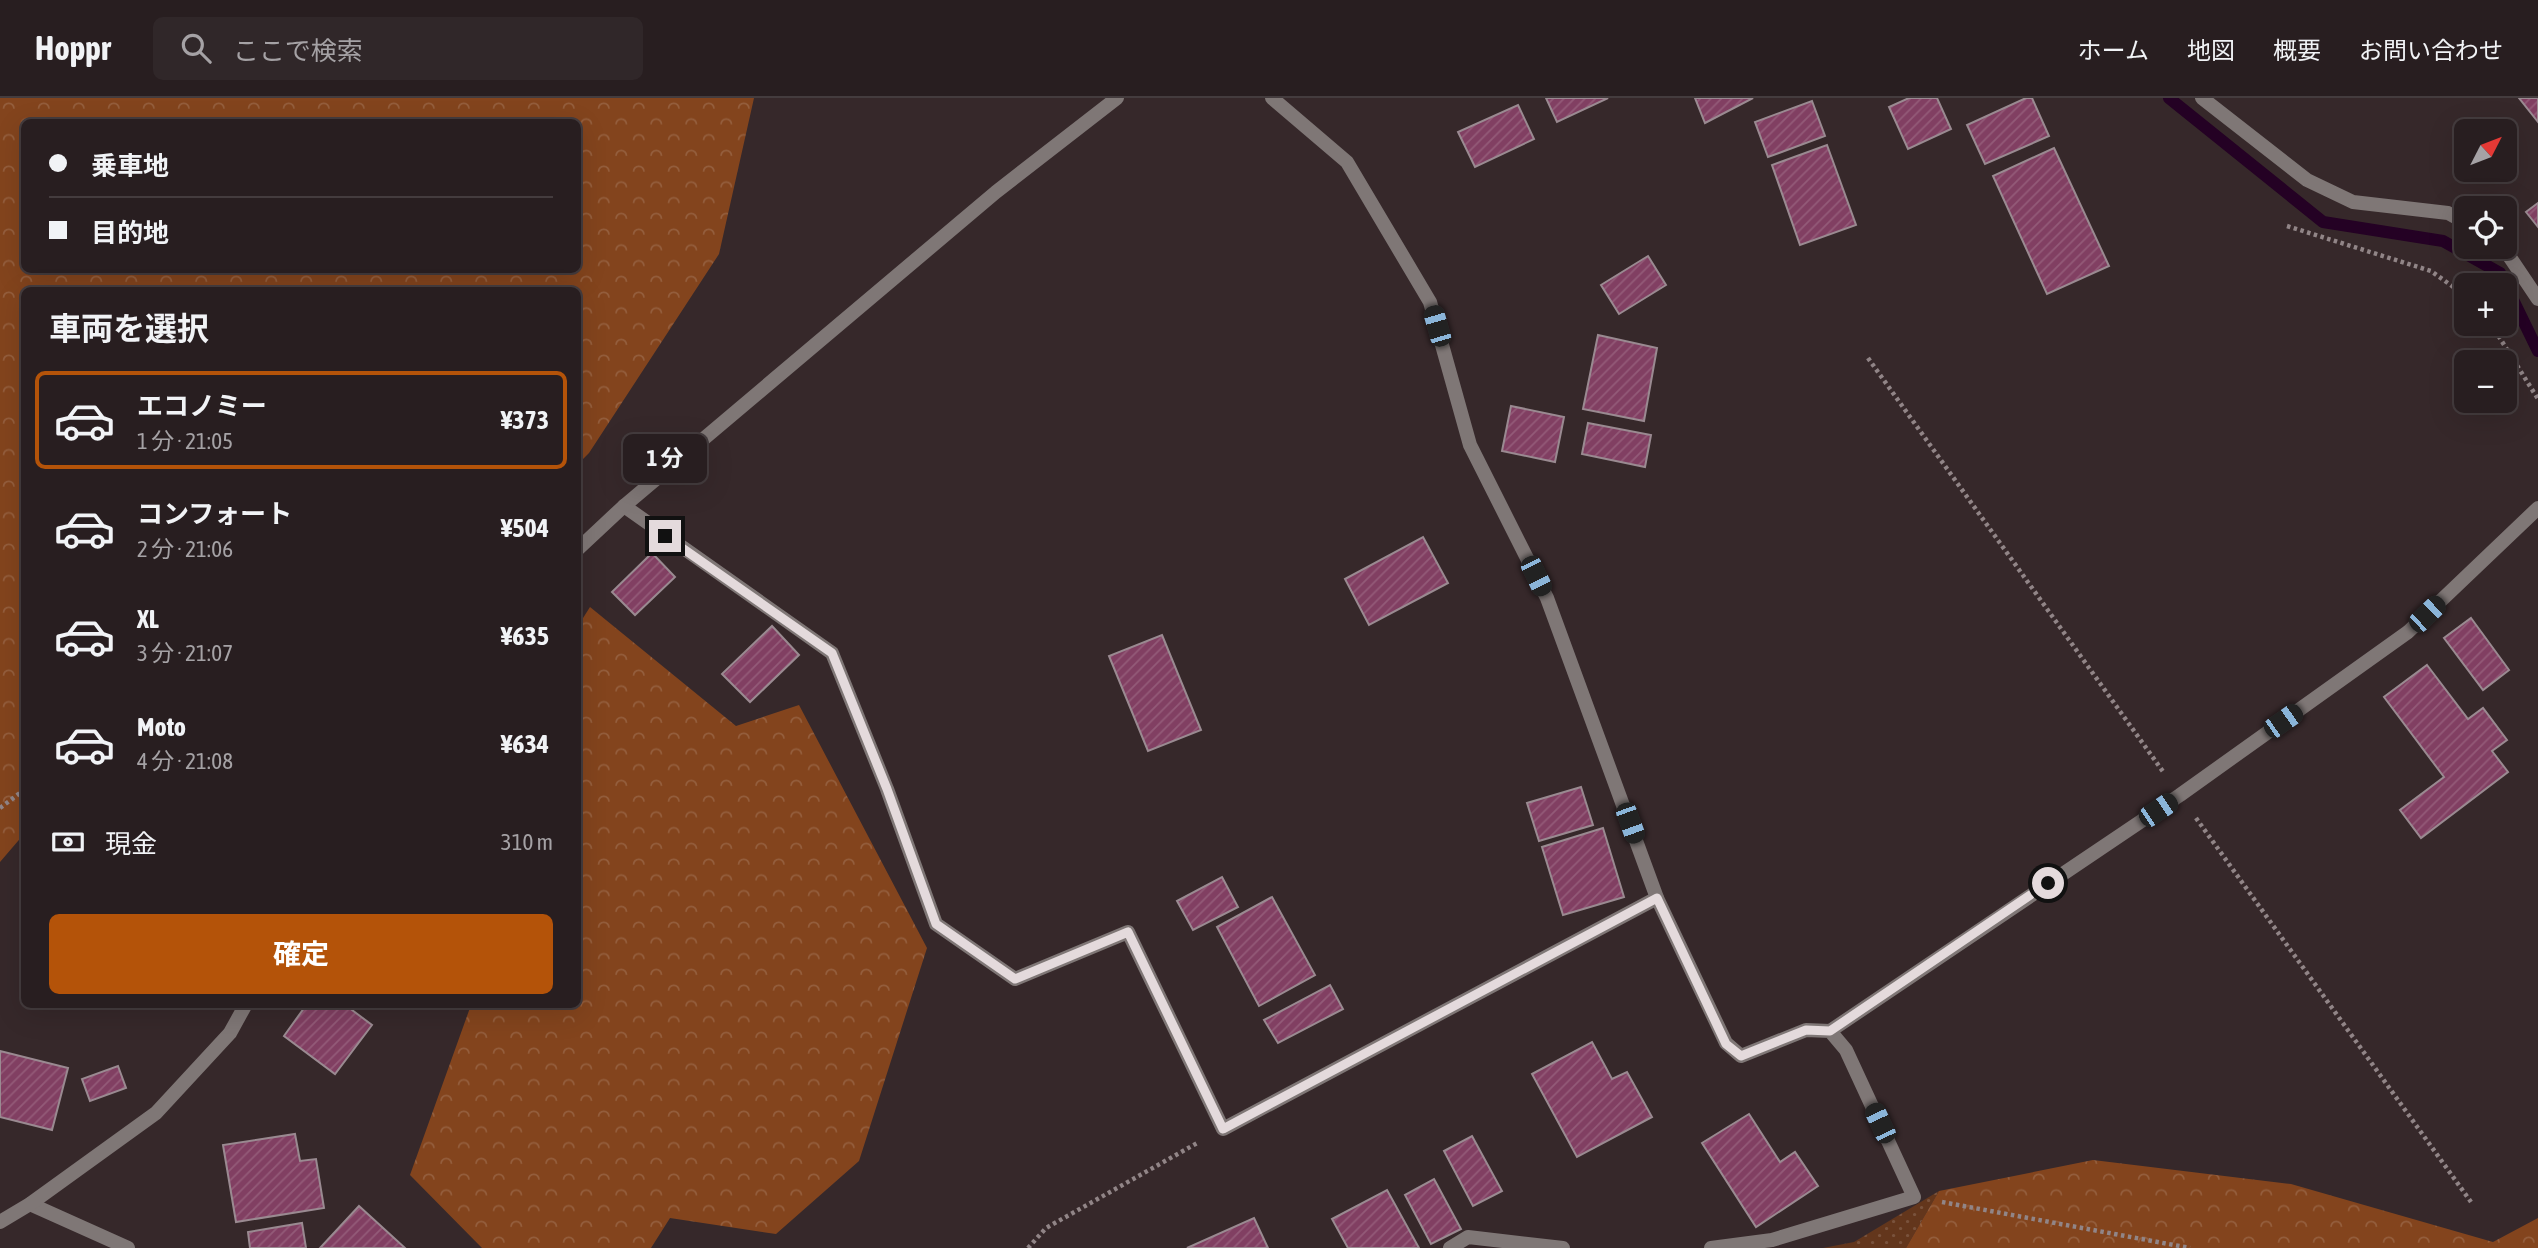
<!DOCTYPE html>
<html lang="ja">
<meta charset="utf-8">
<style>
body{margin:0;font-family:"Asap Condensed","Noto Sans JP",sans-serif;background:#302729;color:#f1f3f6;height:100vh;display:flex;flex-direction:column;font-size:26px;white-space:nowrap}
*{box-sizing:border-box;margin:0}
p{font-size:23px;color:#a5a2a5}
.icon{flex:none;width:38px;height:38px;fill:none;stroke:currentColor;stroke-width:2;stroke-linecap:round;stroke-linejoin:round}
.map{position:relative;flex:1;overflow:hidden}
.drawer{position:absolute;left:21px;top:189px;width:560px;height:721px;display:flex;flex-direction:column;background:#281e20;border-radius:10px;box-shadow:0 7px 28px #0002,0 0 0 2px #443c3e}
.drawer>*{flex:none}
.banner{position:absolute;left:21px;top:21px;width:560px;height:154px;border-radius:10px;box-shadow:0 7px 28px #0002,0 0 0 2px #443c3e;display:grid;align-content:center;height:154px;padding:0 28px;background:#281e20}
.needle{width:46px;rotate:48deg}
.buttons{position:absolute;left:2454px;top:21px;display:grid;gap:14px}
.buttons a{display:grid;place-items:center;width:63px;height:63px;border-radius:10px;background:#281e20;box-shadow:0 7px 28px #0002,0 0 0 2px #443c3e;font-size:35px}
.end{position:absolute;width:32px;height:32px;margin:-16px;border:9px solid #e4dadc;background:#111;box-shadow:0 0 0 4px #111}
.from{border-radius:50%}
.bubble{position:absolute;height:49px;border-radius:10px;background:#281e20;box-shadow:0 7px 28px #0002,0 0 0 2px #443c3e;font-size:23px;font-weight:700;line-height:49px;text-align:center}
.car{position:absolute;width:21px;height:42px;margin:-21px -10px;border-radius:9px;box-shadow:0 0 5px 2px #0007;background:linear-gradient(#222 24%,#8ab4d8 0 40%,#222 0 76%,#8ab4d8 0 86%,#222 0)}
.banner b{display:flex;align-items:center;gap:24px;height:66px;font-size:26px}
.banner b+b{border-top:2px solid #443c3e}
.banner i{width:18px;height:18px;background:#f1f3f6}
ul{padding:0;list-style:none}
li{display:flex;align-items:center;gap:21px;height:98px;margin:0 14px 10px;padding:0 14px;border:4px solid transparent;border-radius:10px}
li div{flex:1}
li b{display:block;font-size:26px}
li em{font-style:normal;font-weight:700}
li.active{border-color:#b45309}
li>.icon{width:63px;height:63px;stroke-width:1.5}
h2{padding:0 28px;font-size:32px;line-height:84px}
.pay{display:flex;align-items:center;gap:18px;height:77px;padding:0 28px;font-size:26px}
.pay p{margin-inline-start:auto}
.primary-button{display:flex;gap:14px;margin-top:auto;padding:14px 28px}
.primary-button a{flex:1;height:80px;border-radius:10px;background:#b45309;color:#fff;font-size:28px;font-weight:700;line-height:80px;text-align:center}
header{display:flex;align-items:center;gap:42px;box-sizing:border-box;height:98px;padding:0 35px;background:#281e20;border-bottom:2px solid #443c3e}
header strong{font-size:33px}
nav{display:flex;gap:38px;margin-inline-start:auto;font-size:24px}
.search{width:490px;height:63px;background:#302729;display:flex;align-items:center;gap:18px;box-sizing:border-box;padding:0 24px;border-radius:10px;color:#a5a2a5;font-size:26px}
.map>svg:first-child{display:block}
</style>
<header>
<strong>Hoppr</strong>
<div class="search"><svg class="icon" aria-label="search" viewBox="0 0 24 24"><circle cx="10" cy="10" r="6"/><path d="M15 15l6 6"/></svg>ここで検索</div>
<nav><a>ホーム</a><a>地図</a><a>概要</a><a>お問い合わせ</a></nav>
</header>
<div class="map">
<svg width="2538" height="1150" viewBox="0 0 2538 1150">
<defs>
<pattern id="grass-dots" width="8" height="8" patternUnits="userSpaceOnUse" patternTransform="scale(1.75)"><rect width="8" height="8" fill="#63361c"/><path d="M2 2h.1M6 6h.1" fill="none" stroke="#79523c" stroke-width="1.8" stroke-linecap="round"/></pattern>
<pattern id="forest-crowns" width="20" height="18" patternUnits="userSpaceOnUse" patternTransform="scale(1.75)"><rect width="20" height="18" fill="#83441d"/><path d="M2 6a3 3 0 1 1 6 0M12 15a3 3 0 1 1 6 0" fill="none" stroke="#945e3d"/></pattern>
<pattern id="building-hatch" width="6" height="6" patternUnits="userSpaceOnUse" patternTransform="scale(1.75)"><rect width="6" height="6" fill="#813f62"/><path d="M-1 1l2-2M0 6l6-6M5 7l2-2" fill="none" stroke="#935a78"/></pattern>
</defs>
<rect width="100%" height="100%" fill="#36282a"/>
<polygon fill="url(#grass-dots)" points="1939,1093 1906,1150 1823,1150 1854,1144"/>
<g fill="url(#forest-crowns)" fill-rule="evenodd">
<path d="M0 0H754L719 156 589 355 578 366V192H24V736L0 764ZM24 24H578V172H24Z"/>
<polygon points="590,509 736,628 799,607 927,850 859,1063 776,1136 670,1120 651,1150 482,1150 410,1077 471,907 578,906 578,528"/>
<polygon points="2093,1062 2291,1086 2493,1144 2538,1120 2538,1150 1906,1150 1939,1093"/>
</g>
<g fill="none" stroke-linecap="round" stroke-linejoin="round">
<polyline stroke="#240124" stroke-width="12" points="2169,0 2323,124 2443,143 2500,175 2538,253"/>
</g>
<g fill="url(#building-hatch)" stroke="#9a8a91" stroke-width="2">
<polygon points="1546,0 1608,0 1557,24"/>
<polygon points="1695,0 1753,0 1705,25"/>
<polygon points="1909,0 1937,0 1951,31 1908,51 1889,9"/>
<polygon points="2026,0 2032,0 2049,38 1985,66 1967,27"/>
<polygon points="2519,0 2538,0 2538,24"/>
<polygon points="1812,3 1825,38 1768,59 1755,24"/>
<polygon points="1518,7 1534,41 1475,69 1458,34"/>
<polygon points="1827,47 1856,127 1800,147 1772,67"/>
<polygon points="2054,50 2109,168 2047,196 1993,78"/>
<polygon points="2538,105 2538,129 2526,114"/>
<polygon points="1648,158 1666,187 1619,216 1601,187"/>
<polygon points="1598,237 1657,250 1644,323 1583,311"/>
<polygon points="1511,308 1564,319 1555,364 1502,353"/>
<polygon points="1588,325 1651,337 1645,369 1582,356"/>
<polygon points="1423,439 1448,485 1369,527 1345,481"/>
<polygon points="652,455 675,479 635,517 612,494"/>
<polygon points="2471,520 2509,572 2483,592 2444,540"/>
<polygon points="772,528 799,557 750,604 722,576"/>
<polygon points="1162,537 1201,632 1148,653 1109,558"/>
<polygon points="2427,567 2468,621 2483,610 2507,642 2492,653 2508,674 2421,740 2400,712 2444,679 2384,599"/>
<polygon points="1581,689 1593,727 1539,743 1527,705"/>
<polygon points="1603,730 1624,799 1563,817 1542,749"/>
<polygon points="1222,779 1238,809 1193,832 1177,803"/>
<polygon points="1272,799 1315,877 1259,908 1217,829"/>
<polygon points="1330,887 1343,911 1278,945 1264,922"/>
<polygon points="307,906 344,906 372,927 335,976 284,938"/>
<polygon points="1592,944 1612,981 1627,974 1652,1019 1577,1059 1532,976"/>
<polygon points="0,953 68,970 52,1032 0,1019"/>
<polygon points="118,968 126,990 90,1003 82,981"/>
<polygon points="1749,1016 1780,1064 1795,1054 1818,1088 1756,1129 1702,1045"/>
<polygon points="295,1036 300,1063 316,1061 324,1110 236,1124 223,1047"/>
<polygon points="1472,1038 1502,1093 1473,1108 1444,1053"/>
<polygon points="1434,1081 1461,1131 1431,1146 1405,1097"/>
<polygon points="1387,1092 1419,1150 1348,1150 1332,1121"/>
<polygon points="359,1108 405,1150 320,1150"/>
<polygon points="1254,1120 1268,1150 1187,1150"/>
<polygon points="302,1125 306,1150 250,1150 248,1134"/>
</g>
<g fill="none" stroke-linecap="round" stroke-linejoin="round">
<g stroke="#918587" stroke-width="4.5" stroke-dasharray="3.5 3.5" stroke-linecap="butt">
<polyline points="2287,128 2431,173 2466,198"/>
<polyline points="2491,226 2538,301"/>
<polyline points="1868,260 2164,675"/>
<polyline points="0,710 24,692"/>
<polyline points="2196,720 2471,1104"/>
<polyline points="1942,1104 2190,1150"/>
<polyline points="1028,1150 1046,1130 1199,1044"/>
</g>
<g stroke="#7f7776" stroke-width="14">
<polyline points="1272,0 1347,64 1430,204 1470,347 1547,500 1657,800 1726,945 1741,958 1806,932 1830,933 1846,952 1914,1099 1772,1142 1711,1150"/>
<polyline points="2202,0 2307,82 2353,104 2448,115 2466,125"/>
<polyline points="2503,149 2538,201"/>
<polyline points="624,408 832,555 887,691 936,826 1015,881 1128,834 1223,1031 1657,800"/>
<polyline points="1830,933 2180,697 2408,534 2538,410"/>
<polyline points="30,1106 128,1150"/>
<polyline points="1450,1150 1468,1139 1563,1150"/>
</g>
<g stroke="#7f7776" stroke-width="14">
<polyline points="578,451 624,408 996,94 1117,0"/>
<polyline points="0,1124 30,1106 156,1015 230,935 246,906"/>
</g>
</g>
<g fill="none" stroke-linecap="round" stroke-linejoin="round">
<polyline stroke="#e4dadc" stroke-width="9" points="665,438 832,555 887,691 936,826 1015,881 1128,834 1223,1031 1657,800 1726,946 1741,958 1806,932 1830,933 2048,785"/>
</g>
</svg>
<div class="buttons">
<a><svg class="needle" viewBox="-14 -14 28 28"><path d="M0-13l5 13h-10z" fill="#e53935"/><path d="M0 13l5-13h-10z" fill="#a5a2a5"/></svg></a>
<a><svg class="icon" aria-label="locate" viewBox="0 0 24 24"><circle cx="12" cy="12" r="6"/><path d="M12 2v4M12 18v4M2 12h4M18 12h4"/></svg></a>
<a>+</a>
<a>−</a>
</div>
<i class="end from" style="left:2048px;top:785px"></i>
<i class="end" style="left:665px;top:438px"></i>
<div class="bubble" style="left:623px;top:336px;width:84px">1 分</div>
<i class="car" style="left:1437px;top:228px;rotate:344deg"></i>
<i class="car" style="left:1536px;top:478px;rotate:154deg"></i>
<i class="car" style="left:2427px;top:516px;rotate:46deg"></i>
<i class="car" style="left:2283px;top:623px;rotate:55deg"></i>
<i class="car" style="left:2158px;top:712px;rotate:56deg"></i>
<i class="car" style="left:1630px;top:725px;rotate:160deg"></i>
<i class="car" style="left:1880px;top:1025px;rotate:335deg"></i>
<div class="banner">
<b><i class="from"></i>乗車地</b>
<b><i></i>目的地</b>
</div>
<section class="drawer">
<h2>車両を選択</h2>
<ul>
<li class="active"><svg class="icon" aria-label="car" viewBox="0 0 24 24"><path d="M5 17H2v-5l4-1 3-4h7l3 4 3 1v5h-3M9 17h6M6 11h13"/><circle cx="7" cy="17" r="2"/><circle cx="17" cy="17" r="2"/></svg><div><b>エコノミー</b><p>1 分 · 21:05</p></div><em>¥373</em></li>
<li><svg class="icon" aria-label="car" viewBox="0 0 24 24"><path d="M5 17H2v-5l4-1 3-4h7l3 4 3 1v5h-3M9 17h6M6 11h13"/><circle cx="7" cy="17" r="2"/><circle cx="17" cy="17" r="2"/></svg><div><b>コンフォート</b><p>2 分 · 21:06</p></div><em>¥504</em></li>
<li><svg class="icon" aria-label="car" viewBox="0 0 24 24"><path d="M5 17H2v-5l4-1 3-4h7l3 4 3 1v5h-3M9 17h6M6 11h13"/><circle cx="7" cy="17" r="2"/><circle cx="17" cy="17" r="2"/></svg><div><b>XL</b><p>3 分 · 21:07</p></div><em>¥635</em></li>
<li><svg class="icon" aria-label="car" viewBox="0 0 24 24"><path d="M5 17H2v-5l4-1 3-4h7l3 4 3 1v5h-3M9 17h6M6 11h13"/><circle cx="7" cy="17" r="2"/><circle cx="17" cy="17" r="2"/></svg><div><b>Moto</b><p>4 分 · 21:08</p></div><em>¥634</em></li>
</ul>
<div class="pay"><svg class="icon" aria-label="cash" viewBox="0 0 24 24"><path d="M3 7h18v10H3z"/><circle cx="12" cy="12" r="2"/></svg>現金<p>310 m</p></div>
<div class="primary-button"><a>確定</a></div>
</section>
</div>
